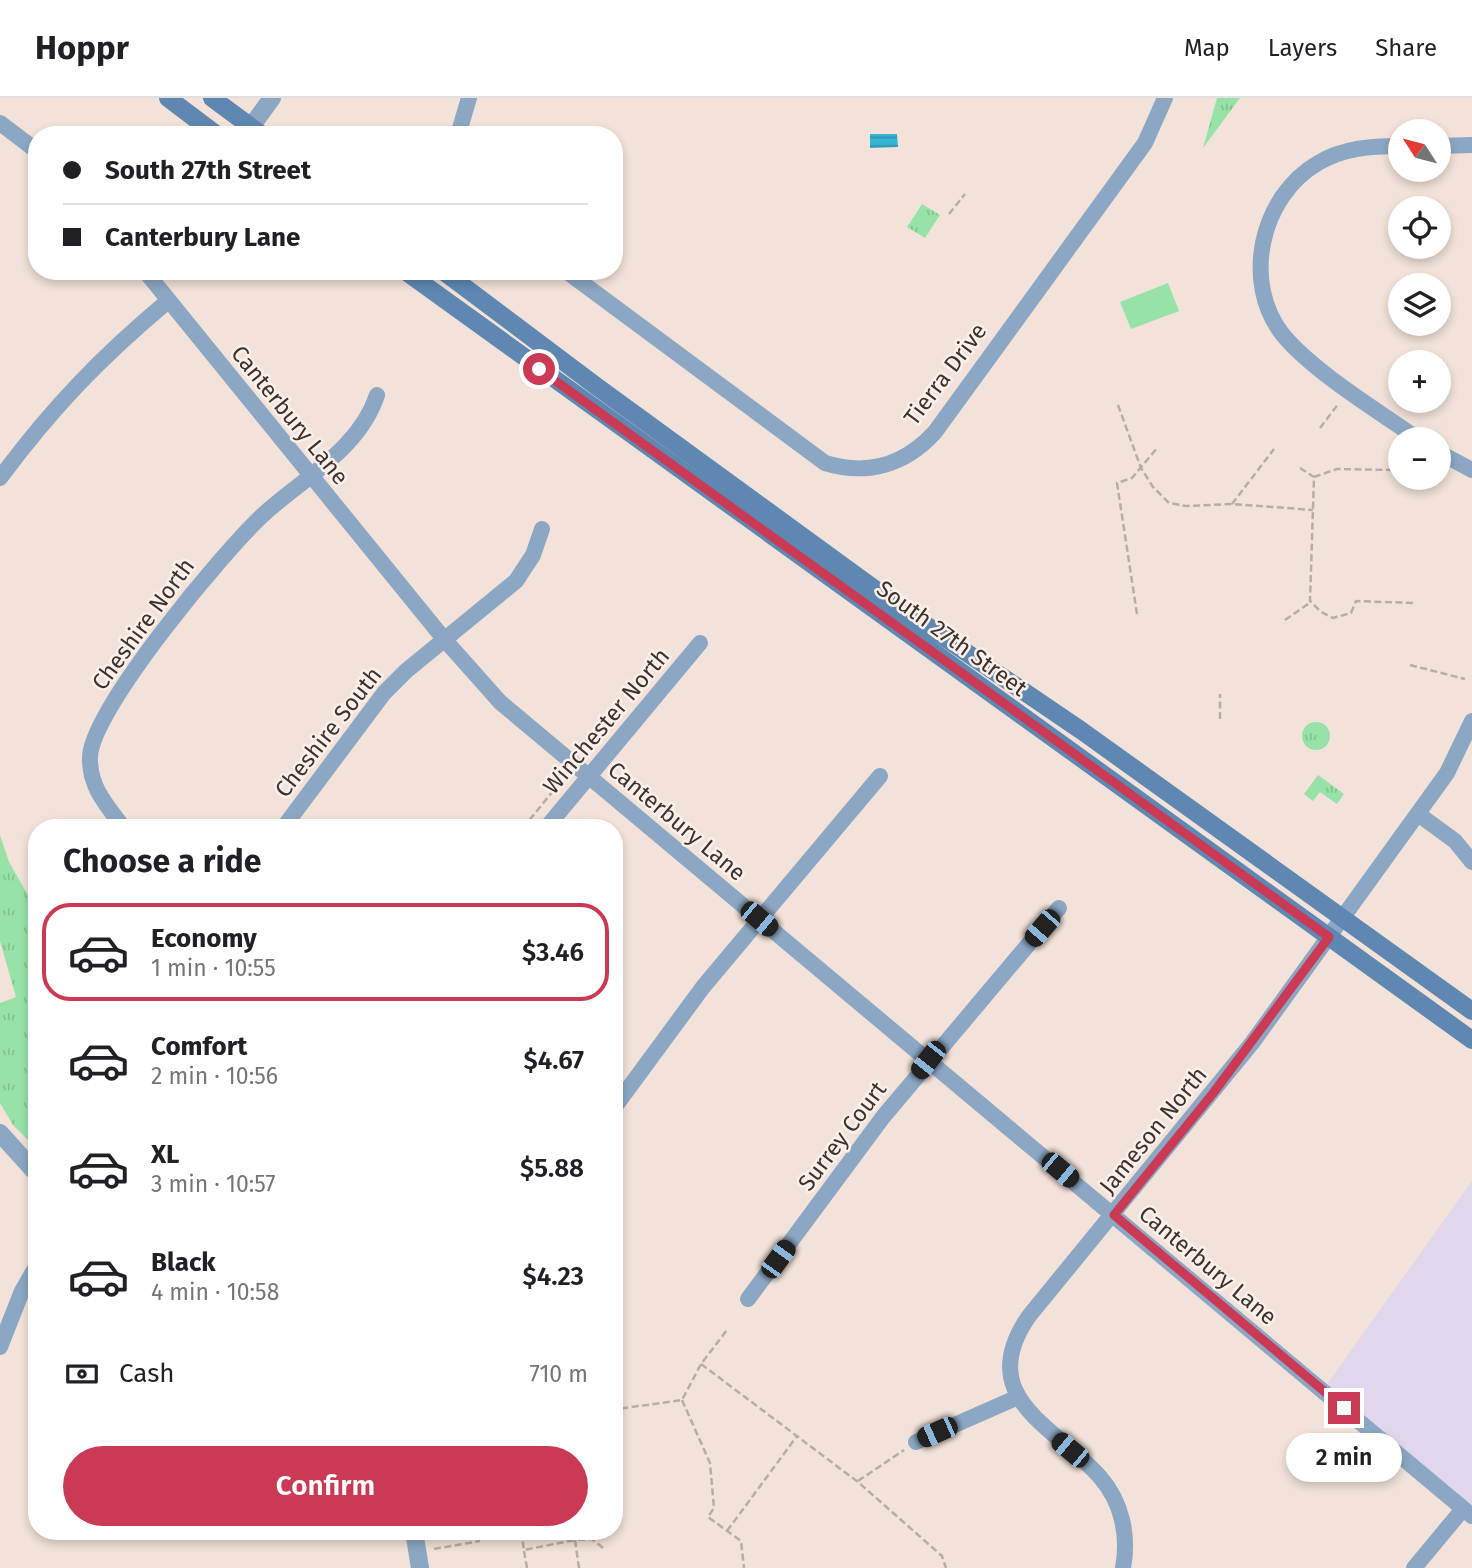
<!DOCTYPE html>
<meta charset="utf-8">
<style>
body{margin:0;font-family:"Fira Sans",sans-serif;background:#f2f2f2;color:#202124;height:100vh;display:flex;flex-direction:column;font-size:26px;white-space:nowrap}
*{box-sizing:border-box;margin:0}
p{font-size:23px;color:#757577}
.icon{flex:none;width:38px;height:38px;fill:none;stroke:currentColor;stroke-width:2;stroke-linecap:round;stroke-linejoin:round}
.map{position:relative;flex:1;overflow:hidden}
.panel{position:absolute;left:28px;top:721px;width:595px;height:721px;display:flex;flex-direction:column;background:#fff;border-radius:28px;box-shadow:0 4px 10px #0003}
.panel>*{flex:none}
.banner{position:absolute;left:28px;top:28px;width:595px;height:154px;border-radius:28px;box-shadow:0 4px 10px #0003;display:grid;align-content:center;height:154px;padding:0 35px;background:#fff}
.needle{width:46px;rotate:306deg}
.controls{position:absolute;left:1388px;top:21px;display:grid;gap:14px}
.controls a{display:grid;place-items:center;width:63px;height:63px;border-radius:50%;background:#fff;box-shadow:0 4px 10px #0003;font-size:35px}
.end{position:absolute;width:32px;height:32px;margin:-16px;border:9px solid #ca3a54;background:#fff;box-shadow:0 0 0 4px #fff}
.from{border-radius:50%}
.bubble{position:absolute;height:49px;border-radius:24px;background:#fff;box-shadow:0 4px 10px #0003;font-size:23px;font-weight:600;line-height:49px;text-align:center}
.car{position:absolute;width:21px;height:42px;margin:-21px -10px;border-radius:9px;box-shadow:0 0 5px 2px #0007;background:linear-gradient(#222 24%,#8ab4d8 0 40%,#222 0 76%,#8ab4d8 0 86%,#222 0)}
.banner b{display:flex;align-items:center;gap:24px;height:66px;font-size:26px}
.banner b+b{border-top:2px solid #e0e0e0}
.banner i{width:18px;height:18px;background:#202124}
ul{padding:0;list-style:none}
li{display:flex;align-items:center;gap:21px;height:98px;margin:0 14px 10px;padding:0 21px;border:4px solid transparent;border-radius:28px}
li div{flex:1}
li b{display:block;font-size:26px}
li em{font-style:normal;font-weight:600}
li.active{border-color:#ca3a54}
li>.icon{width:63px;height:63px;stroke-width:1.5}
h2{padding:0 35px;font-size:32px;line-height:84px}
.pay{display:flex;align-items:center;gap:18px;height:77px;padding:0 35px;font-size:26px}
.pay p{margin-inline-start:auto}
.action{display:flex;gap:14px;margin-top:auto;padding:14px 35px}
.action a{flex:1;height:80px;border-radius:42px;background:#ca3a54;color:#fff;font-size:28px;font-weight:600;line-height:80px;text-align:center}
header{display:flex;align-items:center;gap:42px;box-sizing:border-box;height:98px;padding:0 35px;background:#fff;border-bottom:2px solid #e0e0e0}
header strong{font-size:33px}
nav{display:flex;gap:38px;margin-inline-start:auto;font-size:24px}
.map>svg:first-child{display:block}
</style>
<header>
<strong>Hoppr</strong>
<nav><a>Map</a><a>Layers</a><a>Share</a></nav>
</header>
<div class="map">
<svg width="1472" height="1470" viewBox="0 0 1472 1470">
<defs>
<pattern id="grass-tufts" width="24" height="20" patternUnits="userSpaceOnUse" patternTransform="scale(1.75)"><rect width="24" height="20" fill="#97e3a7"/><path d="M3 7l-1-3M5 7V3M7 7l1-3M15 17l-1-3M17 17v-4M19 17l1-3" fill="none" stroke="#83c390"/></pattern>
<pattern id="water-rules" width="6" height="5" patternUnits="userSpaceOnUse" patternTransform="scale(1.75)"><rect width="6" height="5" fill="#35b4d3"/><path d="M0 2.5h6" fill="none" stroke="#2e93ac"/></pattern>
</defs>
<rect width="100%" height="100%" fill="#f2e2d9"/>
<polygon fill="#e1d7ec" points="1472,1083 1472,1418 1323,1292"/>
<g fill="url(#grass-tufts)">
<polygon points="1217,0 1240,0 1203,50"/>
<polygon points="922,106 940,117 925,140 907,129"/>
<circle cx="1316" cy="638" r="14"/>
<polygon points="1318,677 1344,696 1337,706 1320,694 1313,703 1304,696"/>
<polygon points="0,737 9,764 37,813 37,1051 13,1027 0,1005 0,905 16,899 0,843"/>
</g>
<polygon fill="#97e3a7" points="1168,185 1179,213 1131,231 1120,204"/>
<polygon fill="url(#water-rules)" points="870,36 897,36 898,49 870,50"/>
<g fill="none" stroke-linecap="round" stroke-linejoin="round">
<g stroke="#baaca5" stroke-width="2.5" stroke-dasharray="7 3.5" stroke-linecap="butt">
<polyline points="949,116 965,96"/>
<polyline points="1118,307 1141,370 1153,389 1169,405 1186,408 1232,406 1313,412"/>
<polyline points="1320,330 1339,305"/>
<polyline points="1300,370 1314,379"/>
<polyline points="1393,372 1337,371 1314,379 1310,503 1321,514 1333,520 1351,515 1356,503 1414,505"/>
<polyline points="1232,406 1274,351"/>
<polyline points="1137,516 1117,385 1132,380 1158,349"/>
<polyline points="1285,522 1311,504"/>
<polyline points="1410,567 1465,581"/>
<polyline points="1220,621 1220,596"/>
<polyline points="523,730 566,677"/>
<polyline points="701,1266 858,1384 942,1458 946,1470"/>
<polyline points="682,1302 710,1365 714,1410 708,1419 741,1443 744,1470"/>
<polyline points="614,1317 618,1311 682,1302 701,1266 727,1232"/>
<polyline points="858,1383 904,1352"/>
<polyline points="521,1433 524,1452 575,1442 581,1433"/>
<polyline points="727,1433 797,1338"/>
<polyline points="434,1451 480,1443"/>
<polyline points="524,1453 527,1470"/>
<polyline points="579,1470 575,1442 592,1441 603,1450"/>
</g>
<g stroke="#8ba7c3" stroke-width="16">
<polyline points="0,25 37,53"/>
<polyline points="458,37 469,0"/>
<path d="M1400 48C1371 48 1343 50 1318 65 1261 98 1241 184 1283 237 1315 275 1377 312 1418 341"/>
<polyline points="1438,48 1472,47"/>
<polyline points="145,173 444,541 500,604 1472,1418"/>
<path d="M566 173 825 365C867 378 905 367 935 334L1145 45 1165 0"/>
<polyline points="1438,354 1472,372"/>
<path d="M0 380C52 310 101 259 168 203"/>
<polyline points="1418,716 1455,743 1472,764"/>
<path d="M124 730C107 708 89 689 90 659 91 612 226 450 265 415 304 380 360 350 377 297"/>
<polyline points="283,730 384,595 406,573 516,483 533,457 542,431"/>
<polyline points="546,730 700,545"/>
<polyline points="614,1010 703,889 880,678"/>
<polyline points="748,1201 883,1019 1059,810"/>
<polyline points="0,1249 22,1193 37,1167"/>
<polyline points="916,1344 1018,1299"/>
<path d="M1123 1470C1129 1438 1122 1404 1100 1379 1057 1329 972 1300 1029 1218L1252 945 1447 675 1472 623"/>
<polyline points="1414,1470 1463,1411"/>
</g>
<g stroke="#8ba7c3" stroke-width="18">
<polyline points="245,37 272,0"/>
<polyline points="0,1035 37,1076"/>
<polyline points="414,1433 420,1470"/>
</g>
<g stroke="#5e88b1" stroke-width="18">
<polyline points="168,0 217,37"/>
<polyline points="212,0 262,37"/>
<polyline points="405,173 1472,942"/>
<polyline points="443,173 596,288 898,508 1082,633 1472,913"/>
</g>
</g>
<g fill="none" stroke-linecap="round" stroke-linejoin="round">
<polyline stroke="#ca3a54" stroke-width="9" points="539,271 1329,839 1214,994 1114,1117 1344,1310"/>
</g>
<g text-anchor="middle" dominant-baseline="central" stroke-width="5" stroke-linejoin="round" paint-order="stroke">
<g font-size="23" fill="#39322f" stroke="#fdf0e9">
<text transform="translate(945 276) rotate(-53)">Tierra Drive</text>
<text transform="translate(290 317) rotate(51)">Canterbury Lane</text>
<text transform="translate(143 526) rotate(-54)">Cheshire North</text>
<text transform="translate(952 540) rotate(36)">South 27th Street</text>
<text transform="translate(606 623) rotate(-50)">Winchester North</text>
<text transform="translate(328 634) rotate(-52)">Cheshire South</text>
<text transform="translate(677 723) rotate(40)">Canterbury Lane</text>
<text transform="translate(1153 1032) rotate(-51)">Jameson North</text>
<text transform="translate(842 1038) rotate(-53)">Surrey Court</text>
<text transform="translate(1208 1167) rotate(40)">Canterbury Lane</text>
</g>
</g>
</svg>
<div class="controls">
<a><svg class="needle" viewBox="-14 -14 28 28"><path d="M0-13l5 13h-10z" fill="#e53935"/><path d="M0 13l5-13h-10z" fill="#757577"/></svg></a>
<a><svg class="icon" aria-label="locate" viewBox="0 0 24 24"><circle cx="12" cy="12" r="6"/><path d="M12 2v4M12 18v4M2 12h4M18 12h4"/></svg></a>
<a><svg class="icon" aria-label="layers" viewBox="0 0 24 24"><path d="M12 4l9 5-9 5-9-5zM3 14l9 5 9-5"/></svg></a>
<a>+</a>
<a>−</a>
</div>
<i class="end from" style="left:539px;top:271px"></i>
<i class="end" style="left:1344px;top:1310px"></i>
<div class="bubble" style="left:1286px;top:1335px;width:116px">2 min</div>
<i class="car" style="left:759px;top:821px;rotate:130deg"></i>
<i class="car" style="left:1042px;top:830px;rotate:221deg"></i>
<i class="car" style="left:928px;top:962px;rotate:218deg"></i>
<i class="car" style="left:1060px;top:1072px;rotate:130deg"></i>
<i class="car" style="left:778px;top:1161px;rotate:36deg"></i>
<i class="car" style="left:937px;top:1334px;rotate:246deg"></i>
<i class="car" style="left:1070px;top:1352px;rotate:310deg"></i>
<div class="banner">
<b><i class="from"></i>South 27th Street</b>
<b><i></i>Canterbury Lane</b>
</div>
<section class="panel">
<h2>Choose a ride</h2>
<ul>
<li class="active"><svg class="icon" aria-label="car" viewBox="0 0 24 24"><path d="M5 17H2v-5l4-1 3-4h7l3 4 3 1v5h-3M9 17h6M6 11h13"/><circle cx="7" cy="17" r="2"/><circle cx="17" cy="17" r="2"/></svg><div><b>Economy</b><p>1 min · 10:55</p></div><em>$3.46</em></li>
<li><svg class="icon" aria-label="car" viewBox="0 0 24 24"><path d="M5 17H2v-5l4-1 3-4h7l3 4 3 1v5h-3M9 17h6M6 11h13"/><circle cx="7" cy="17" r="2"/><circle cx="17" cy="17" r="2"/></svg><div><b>Comfort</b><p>2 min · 10:56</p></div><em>$4.67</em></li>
<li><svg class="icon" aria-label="car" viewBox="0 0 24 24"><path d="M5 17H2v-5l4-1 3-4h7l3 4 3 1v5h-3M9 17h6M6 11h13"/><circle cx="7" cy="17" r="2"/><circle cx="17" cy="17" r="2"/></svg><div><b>XL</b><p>3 min · 10:57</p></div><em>$5.88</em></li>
<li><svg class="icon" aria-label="car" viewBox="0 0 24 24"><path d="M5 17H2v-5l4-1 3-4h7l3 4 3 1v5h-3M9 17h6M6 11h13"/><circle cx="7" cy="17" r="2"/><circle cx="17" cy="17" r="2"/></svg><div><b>Black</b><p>4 min · 10:58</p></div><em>$4.23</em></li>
</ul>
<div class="pay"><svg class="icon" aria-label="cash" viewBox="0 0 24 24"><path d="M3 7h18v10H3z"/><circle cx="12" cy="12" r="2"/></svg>Cash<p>710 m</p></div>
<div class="action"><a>Confirm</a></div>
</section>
</div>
